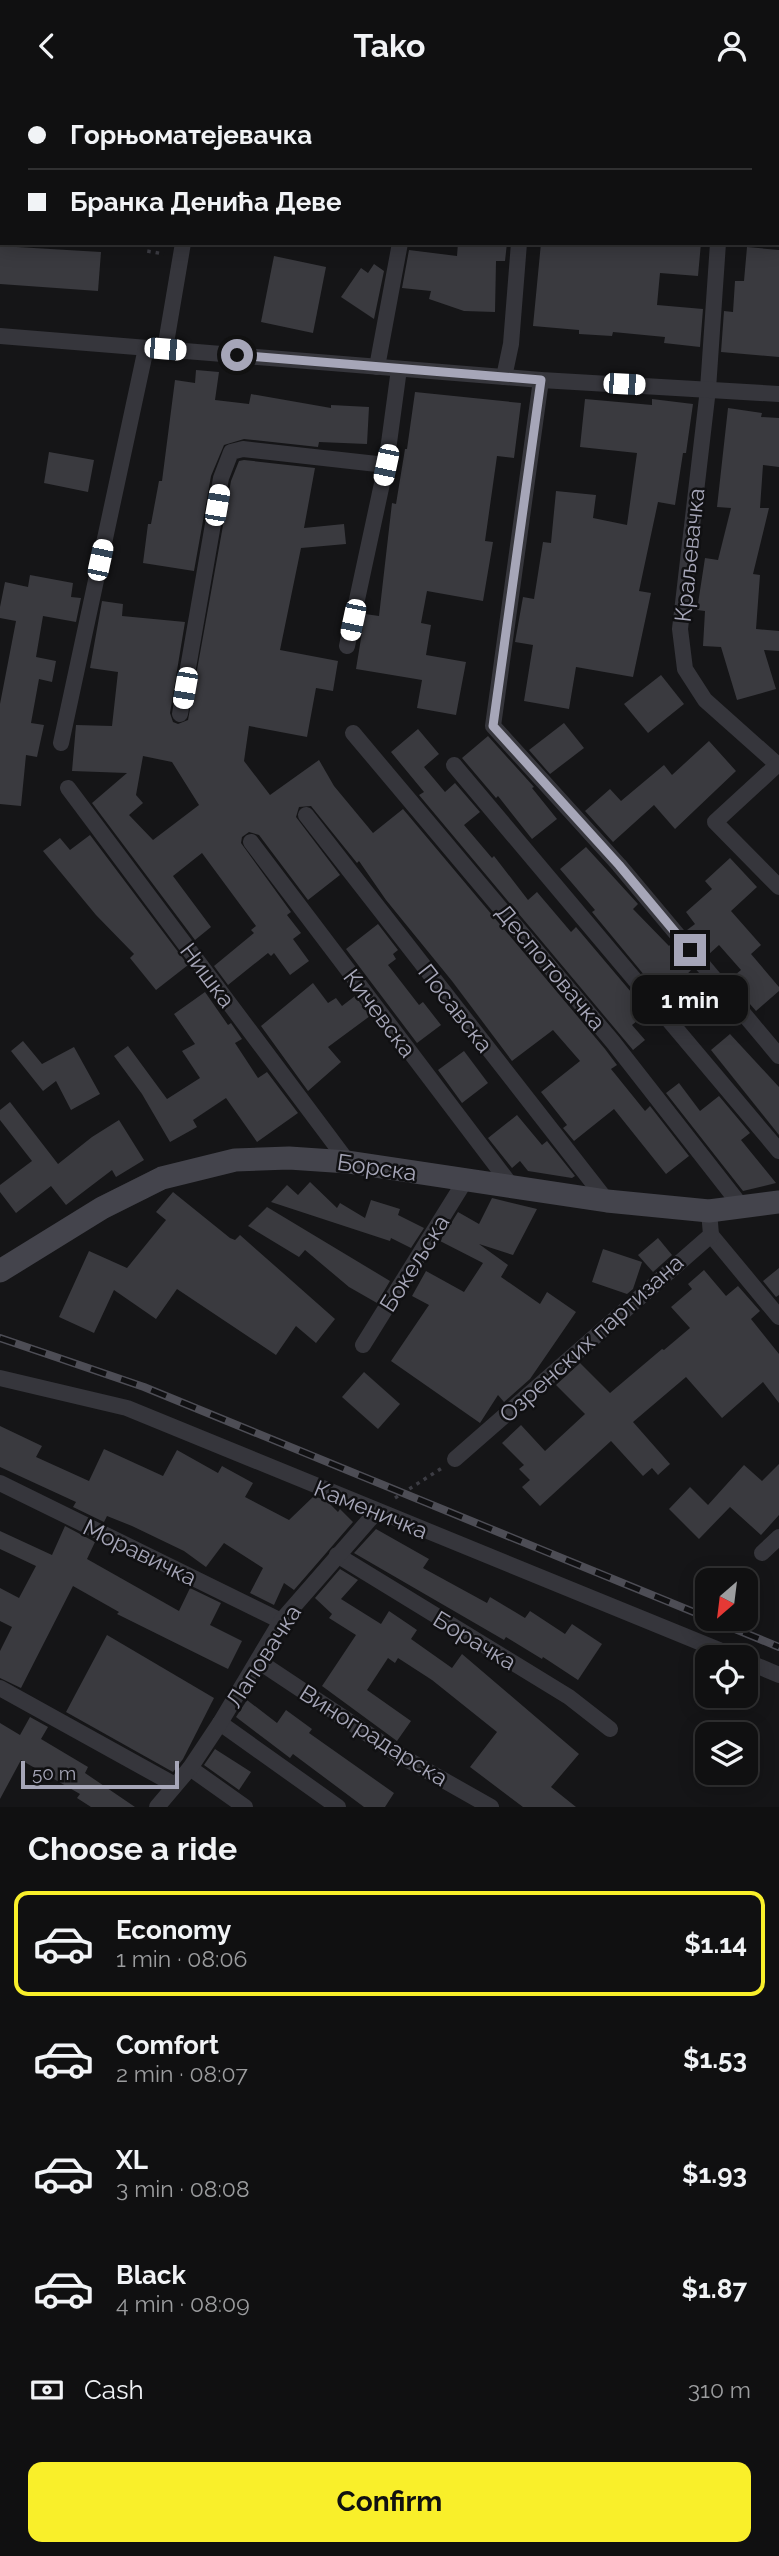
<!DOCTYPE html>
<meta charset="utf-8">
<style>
body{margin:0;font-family:Raleway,sans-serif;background:#1e1e1f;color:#f1f3f6;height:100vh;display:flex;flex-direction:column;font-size:26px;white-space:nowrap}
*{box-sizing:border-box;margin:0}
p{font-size:23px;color:#9c9d9f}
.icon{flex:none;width:38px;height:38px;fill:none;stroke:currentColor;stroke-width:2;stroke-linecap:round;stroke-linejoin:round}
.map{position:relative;height:1716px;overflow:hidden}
.sheet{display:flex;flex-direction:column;background:#101011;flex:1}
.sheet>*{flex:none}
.hud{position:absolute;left:0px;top:0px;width:780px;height:154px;box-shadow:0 4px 18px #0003,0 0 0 2px #303031;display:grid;align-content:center;height:154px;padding:0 28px;background:#101011}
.needle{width:46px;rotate:208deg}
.fabs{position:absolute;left:695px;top:1477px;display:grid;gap:14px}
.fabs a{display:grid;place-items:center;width:63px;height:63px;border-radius:14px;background:#101011;box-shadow:0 4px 18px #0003,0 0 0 2px #303031;font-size:35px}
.scale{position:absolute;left:21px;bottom:18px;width:158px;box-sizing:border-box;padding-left:7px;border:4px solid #a6a6b8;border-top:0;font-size:19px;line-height:24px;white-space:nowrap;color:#a6a6b8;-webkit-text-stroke:5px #101012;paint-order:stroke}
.end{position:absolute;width:32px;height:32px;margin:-16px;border:9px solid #a6a6b8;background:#111;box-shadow:0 0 0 4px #111}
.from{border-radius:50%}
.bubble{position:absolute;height:49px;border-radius:14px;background:#101011;box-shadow:0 4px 18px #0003,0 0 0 2px #303031;font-size:23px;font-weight:700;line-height:49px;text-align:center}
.car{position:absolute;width:21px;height:42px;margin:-21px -10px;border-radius:9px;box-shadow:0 0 5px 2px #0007;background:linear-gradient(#fff 24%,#345 0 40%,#fff 0 76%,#345 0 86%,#fff 0)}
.hud b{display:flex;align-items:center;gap:24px;height:66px;font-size:26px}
.hud b+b{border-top:2px solid #303031}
.hud i{width:18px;height:18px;background:#f1f3f6}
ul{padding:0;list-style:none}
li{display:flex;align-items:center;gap:21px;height:105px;margin:0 14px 10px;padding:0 14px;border:4px solid transparent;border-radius:14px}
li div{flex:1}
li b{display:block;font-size:26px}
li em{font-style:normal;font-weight:700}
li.on{border-color:#f9ef2a}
li>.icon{width:63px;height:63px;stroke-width:1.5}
h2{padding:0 28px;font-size:32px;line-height:84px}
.pay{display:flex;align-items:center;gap:18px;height:77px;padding:0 28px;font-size:26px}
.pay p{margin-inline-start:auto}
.button{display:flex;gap:14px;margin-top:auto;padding:14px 28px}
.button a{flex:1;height:80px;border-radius:14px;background:#f9ef2a;color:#111;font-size:28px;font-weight:700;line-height:80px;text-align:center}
header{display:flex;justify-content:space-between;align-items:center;height:91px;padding:0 28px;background:#101011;font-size:32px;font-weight:700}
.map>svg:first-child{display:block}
</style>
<header><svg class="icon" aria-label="back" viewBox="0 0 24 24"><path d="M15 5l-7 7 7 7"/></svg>Tako<svg class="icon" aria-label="person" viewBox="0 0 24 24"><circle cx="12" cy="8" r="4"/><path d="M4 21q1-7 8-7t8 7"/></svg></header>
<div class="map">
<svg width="779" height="1716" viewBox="0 0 779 1716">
<rect width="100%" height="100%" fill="#151517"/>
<g fill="#3a3a3f" fill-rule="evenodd">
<polygon points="458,152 507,152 505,170 496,170 495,221 464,220 429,208 431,200 402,197 409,159 457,165"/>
<polygon points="541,152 701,152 698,185 660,182 657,214 703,218 700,256 664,252 665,246 613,241 612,245 579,243 579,239 533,235"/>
<polygon points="0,155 101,161 98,200 0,193"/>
<polygon points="747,156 779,159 779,266 721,261 724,220 733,221 735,190 744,190"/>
<polygon points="274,165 326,176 313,242 261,231"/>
<polygon points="374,173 384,180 374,228 341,206 361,177 368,182"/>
<polygon points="196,279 219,281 215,309 249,313 251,303 331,317 331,314 369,316 367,353 319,351 318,356 244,348 224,354 211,385 194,480 143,472 148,433 151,433 159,390 162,390 175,289 195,292"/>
<polygon points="415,301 521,312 514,367 497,365 485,450 493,451 483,510 427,500 421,532 431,534 426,564 466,571 456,624 417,617 422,589 356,578 365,523 379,525 392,412 396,413 405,358 407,358"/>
<polygon points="585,308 652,314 652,308 693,313 686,362 683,362 675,414 658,411 639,500 651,502 633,586 576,576 569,618 524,610 533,554 515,551 523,506 534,508 543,451 551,452 556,400 596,404 593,427 627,434 637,362 580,356"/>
<polygon points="728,317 762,322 761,326 779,327 779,376 763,374 760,417 769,417 753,483 760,484 756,538 779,540 779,560 764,559 776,598 737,609 721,556 703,555 705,520 697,519 705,467 718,469 731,417 717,416"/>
<polygon points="49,361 94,369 88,401 44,392"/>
<path d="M244 369 315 377 304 437 344 433 346 453 301 457 280 559 338 570 333 600 316 597 307 646 249 635 244 670 270 704 319 669 334 695 373 742 403 718 605 958 617 974 611 978 645 1020 650 1015 689 1065 666 1083 614 1018 574 1050 563 1037 567 1034 541 1001 580 970 553 939 512 970 452 890 386 809 359 770 357 772 311 715 299 716 296 726 340 784 308 809 259 744 249 741 242 746 241 752 291 821 287 824 301 842 293 848 309 870 290 884 274 862 271 865 268 862 228 894 214 875 254 842 251 839 256 835 233 804 202 762 173 785 211 836 195 849 92 712 127 682 72 680 76 634 112 635 118 581 90 577 102 510 123 513 122 525 185 531 170 622 173 631 178 633 188 629 231 390 239 370ZM143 665 172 671 199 714 153 749 129 724 143 712 136 704Z"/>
<polygon points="30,484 73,492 71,506 81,507 76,531 43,525 36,566 56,570 52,591 39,588 31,632 44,634 37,666 26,664 21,715 0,713 0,613 16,530 0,527 0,516 5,491 28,496"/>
<polygon points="661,584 684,613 648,642 624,613"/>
<polygon points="564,632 584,657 550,683 529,659"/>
<polygon points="418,638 439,663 424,676 445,701 455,692 480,721 464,734 492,767 494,765 528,809 537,801 571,841 576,836 648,921 632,934 645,949 633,959 419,704 424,701 391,661"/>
<polygon points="488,645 534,696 532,697 557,728 532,748 498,705 496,707 462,667"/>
<polygon points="709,650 736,680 675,738 654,714 613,751 585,720 610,698 621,710 664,674 672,684"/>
<polygon points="90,744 188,874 156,899 130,867 134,863 96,824 43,760 60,747 70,759"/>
<polygon points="586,756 638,813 633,818 669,855 671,853 692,878 664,908 592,821 595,819 560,778"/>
<polygon points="730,767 757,796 731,820 761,854 751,863 779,896 779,900 756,920 729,889 741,879 719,854 708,864 687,839 695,833 686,821 712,798 705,790"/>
<polygon points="378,833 398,859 393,863 396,868 388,874 419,914 423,911 441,934 417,952 346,858"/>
<polygon points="313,892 328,912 336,907 342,915 355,905 370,925 328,956 341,971 308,1000 261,935"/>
<polygon points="205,901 228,934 231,932 242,948 235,952 258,987 267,981 298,1022 257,1051 226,1007 193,1029 197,1036 170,1051 142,1003 114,965 128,955 167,1008 200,987 182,960 195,953 174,923"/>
<polygon points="730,943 779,996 779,1044 711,959"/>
<polygon points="23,950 42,973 74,956 100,1003 71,1019 56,990 43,1000 11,960"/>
<polygon points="464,960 488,992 462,1012 438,979"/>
<polygon points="679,992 700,1020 719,1005 750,1042 741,1049 776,1092 743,1100 666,1002"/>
<polygon points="10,1011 58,1073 92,1046 119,1029 144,1069 116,1086 112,1079 66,1114 51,1095 16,1122 0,1101 0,1094 32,1070 0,1029 0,1019"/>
<polygon points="517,1024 542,1054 547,1050 575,1085 572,1087 528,1080 520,1070 512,1077 488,1047"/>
<polygon points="310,1091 337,1117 340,1112 365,1127 371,1109 400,1118 398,1124 424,1137 411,1157 391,1147 390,1150 271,1111 287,1094 298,1104"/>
<polygon points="173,1101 230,1147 235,1149 240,1144 335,1228 316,1252 296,1235 276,1264 177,1198 156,1228 114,1199 94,1242 59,1226 89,1160 127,1177 166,1129 156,1121"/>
<polygon points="492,1107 537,1118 513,1164 479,1153 508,1174 501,1186 540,1213 547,1201 576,1221 530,1288 504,1311 498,1304 480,1332 391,1270 429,1214 412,1205 426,1180 464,1201 483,1172 440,1150 458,1121 479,1133"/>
<polygon points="267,1116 390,1190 377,1212 349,1196 305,1159 299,1166 248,1135"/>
<polygon points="658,1147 672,1164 653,1181 638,1164"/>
<polygon points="603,1158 642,1171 633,1198 627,1203 592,1191"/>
<polygon points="779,1177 779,1204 776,1206 763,1190"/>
<polygon points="704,1179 726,1205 738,1195 760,1220 751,1228 779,1263 779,1312 763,1291 722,1327 686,1286 633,1331 670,1373 658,1384 652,1377 643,1385 611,1350 540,1415 522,1396 530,1389 519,1378 524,1374 502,1352 521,1334 545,1360 585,1323 556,1294 580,1272 610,1302 662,1258 664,1259 690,1237 671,1216 692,1198 688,1193"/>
<polygon points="364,1281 400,1313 378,1338 342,1306"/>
<polygon points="0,1335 42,1355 36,1366 89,1390 104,1358 163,1385 177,1359 218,1382 222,1375 253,1392 245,1406 289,1429 314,1405 327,1410 338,1421 340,1418 353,1431 294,1499 284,1492 274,1514 250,1502 263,1477 224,1452 206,1476 184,1460 132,1435 107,1425 104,1431 73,1416 76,1411 0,1376"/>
<polygon points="779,1373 779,1424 761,1444 730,1416 699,1448 669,1418 690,1396 708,1414 744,1374 762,1390"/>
<polygon points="65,1435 95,1451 87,1468 179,1520 190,1497 221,1512 210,1534 242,1550 228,1578 117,1523 119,1521 73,1495 21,1597 0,1587 0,1560 12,1536 0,1530 0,1497 19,1507 36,1475 0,1458 0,1440 52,1464"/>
<polygon points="376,1438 429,1468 423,1477 487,1512 490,1506 525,1527 530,1520 565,1543 572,1533 602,1553 578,1589 543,1566 542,1568 506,1546 504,1549 354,1462"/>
<polygon points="340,1478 358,1489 341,1508 381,1533 389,1520 417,1539 411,1548 452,1577 462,1563 579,1663 551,1696 576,1716 523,1716 470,1676 497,1641 432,1589 398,1567 395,1572 388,1567 367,1599 411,1630 397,1650 322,1595 356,1544 329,1527 332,1523 315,1507"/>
<polygon points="107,1544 214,1607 183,1668 173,1681 66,1621"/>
<polygon points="247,1609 277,1632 286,1619 312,1638 309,1642 394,1702 385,1716 364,1716 293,1663 290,1667 265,1648 236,1626"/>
<polygon points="30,1626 48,1636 41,1648 88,1676 85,1682 135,1716 91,1716 77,1707 80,1703 21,1669 0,1708 0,1632 20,1644"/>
<polygon points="215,1658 251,1681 239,1699 204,1674"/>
</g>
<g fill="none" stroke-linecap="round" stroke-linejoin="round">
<g stroke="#3c3c43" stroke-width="3.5" stroke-dasharray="3.5 5" stroke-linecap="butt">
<polyline points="155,2 155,0"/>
<polyline points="145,152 147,160 164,163"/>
<polyline points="395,1407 442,1377"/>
</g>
<g stroke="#36363c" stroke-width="16">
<polyline points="215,2 215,0"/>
<polyline points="276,2 276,0"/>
<polyline points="429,2 430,0"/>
<polyline points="531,2 531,0"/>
<polyline points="729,2 730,0"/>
<polyline points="718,152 708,298 680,538 685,578 705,609 779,675"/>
<polyline points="0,245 541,289 779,303"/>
<polyline points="165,258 183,152"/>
<polyline points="377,276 400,152"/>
<polyline points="504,286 511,253 519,152"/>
<polyline points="541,289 493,635 619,774 779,965"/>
<polyline points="347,555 386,374 399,278"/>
<polyline points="180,623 221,387 231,361 243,358 386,374"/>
<polyline points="353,642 613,951 742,1116"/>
<polyline points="61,652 146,257"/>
<polyline points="454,674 779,1060"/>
<polyline points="777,674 715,731 779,796"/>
<polyline points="68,697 348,1071"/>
<polyline points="306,724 607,1110"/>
<polyline points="251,751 510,1093"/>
<polyline points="711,1144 779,1226"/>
<polyline points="363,1254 465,1090"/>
<polyline points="0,1287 127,1317 736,1566"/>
<polyline points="455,1368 711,1144 709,1120"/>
<polyline points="0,1392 281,1530"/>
<polyline points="762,1462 779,1446"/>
<polyline points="337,1464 569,1606 610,1638"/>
<polyline points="258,1570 401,1665 491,1716"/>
<polyline points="746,1570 779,1584"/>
<polyline points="0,1597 175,1694"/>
<polyline points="220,1632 338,1716"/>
<polyline points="190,1677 245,1716"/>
<polyline points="157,1716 190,1677 220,1632 281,1530 377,1420"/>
</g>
<polyline stroke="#44444c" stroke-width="23" points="0,1180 102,1117 162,1087 235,1069 289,1067 348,1071 607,1110 709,1120 779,1111"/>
<g stroke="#4d4d55" stroke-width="8">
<polyline id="rail" points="0,1247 144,1296 779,1556"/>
</g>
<use href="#rail" stroke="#101012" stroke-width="5" stroke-dasharray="16" stroke-linecap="butt"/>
</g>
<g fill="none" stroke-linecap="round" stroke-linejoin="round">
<polyline stroke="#a6a6b8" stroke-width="9" points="237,264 541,289 493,635 619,774 690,859"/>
</g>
<g text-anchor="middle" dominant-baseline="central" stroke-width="5" stroke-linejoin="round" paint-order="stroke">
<g font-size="23" fill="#a6a6b8" stroke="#101012">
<text transform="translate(689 464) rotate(-84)">Краљевачка</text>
<text transform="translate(551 876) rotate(50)">Деспотовачка</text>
<text transform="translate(208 884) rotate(53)">Нишка</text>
<text transform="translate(456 917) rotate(52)">Посавска</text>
<text transform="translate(380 922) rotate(53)">Кичевска</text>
<text transform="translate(377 1076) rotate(8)">Борска</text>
<text transform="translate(414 1172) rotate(-58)">Бокељска</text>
<text transform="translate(591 1247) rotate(-42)">Озренских партизана</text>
<text transform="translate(371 1418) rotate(22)">Каменичка</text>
<text transform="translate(140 1461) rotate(26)">Моравичка</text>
<text transform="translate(475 1549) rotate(31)">Борачка</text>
<text transform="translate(263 1565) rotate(-57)">Лаповачка</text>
<text transform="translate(374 1644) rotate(32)">Виноградарска</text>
</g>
</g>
</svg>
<div class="fabs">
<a><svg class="needle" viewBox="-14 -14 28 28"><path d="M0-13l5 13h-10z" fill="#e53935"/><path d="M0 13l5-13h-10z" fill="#9c9d9f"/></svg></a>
<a><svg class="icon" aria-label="locate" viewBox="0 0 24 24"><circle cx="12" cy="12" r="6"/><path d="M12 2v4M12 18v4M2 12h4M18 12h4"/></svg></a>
<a><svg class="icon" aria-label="layers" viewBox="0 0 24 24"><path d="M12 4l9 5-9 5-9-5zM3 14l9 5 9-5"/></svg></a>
</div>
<div class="scale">50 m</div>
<i class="end from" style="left:237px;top:264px"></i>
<i class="end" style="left:690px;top:859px"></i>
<div class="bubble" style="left:632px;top:884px;width:116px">1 min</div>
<i class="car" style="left:165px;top:258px;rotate:95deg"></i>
<i class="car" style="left:624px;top:293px;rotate:93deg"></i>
<i class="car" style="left:386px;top:374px;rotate:192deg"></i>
<i class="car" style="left:217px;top:414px;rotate:10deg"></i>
<i class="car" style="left:100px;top:469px;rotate:12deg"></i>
<i class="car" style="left:353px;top:529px;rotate:192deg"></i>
<i class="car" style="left:185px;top:597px;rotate:190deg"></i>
<div class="hud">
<b><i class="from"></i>Горњоматејевачка</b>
<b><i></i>Бранка Денића Деве</b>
</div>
</div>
<section class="sheet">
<h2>Choose a ride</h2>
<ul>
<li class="on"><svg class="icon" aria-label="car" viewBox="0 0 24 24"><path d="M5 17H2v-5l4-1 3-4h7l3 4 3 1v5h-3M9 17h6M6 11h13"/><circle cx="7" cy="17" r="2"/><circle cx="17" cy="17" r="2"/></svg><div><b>Economy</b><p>1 min · 08:06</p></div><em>$1.14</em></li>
<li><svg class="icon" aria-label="car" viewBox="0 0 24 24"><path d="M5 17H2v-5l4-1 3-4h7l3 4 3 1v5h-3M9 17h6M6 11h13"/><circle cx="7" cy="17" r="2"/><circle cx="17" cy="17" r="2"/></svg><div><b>Comfort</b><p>2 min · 08:07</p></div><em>$1.53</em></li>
<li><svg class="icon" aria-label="car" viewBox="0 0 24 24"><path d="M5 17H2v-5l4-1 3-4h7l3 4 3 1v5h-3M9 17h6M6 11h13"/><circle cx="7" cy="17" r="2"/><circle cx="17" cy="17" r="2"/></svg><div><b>XL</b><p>3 min · 08:08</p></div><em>$1.93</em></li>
<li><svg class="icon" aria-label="car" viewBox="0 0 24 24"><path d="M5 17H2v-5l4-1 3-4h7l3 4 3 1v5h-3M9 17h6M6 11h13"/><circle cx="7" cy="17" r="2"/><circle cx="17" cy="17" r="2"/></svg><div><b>Black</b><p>4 min · 08:09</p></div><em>$1.87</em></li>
</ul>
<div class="pay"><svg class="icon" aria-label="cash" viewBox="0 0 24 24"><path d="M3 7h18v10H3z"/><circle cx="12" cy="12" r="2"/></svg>Cash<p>310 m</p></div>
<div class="button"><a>Confirm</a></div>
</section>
